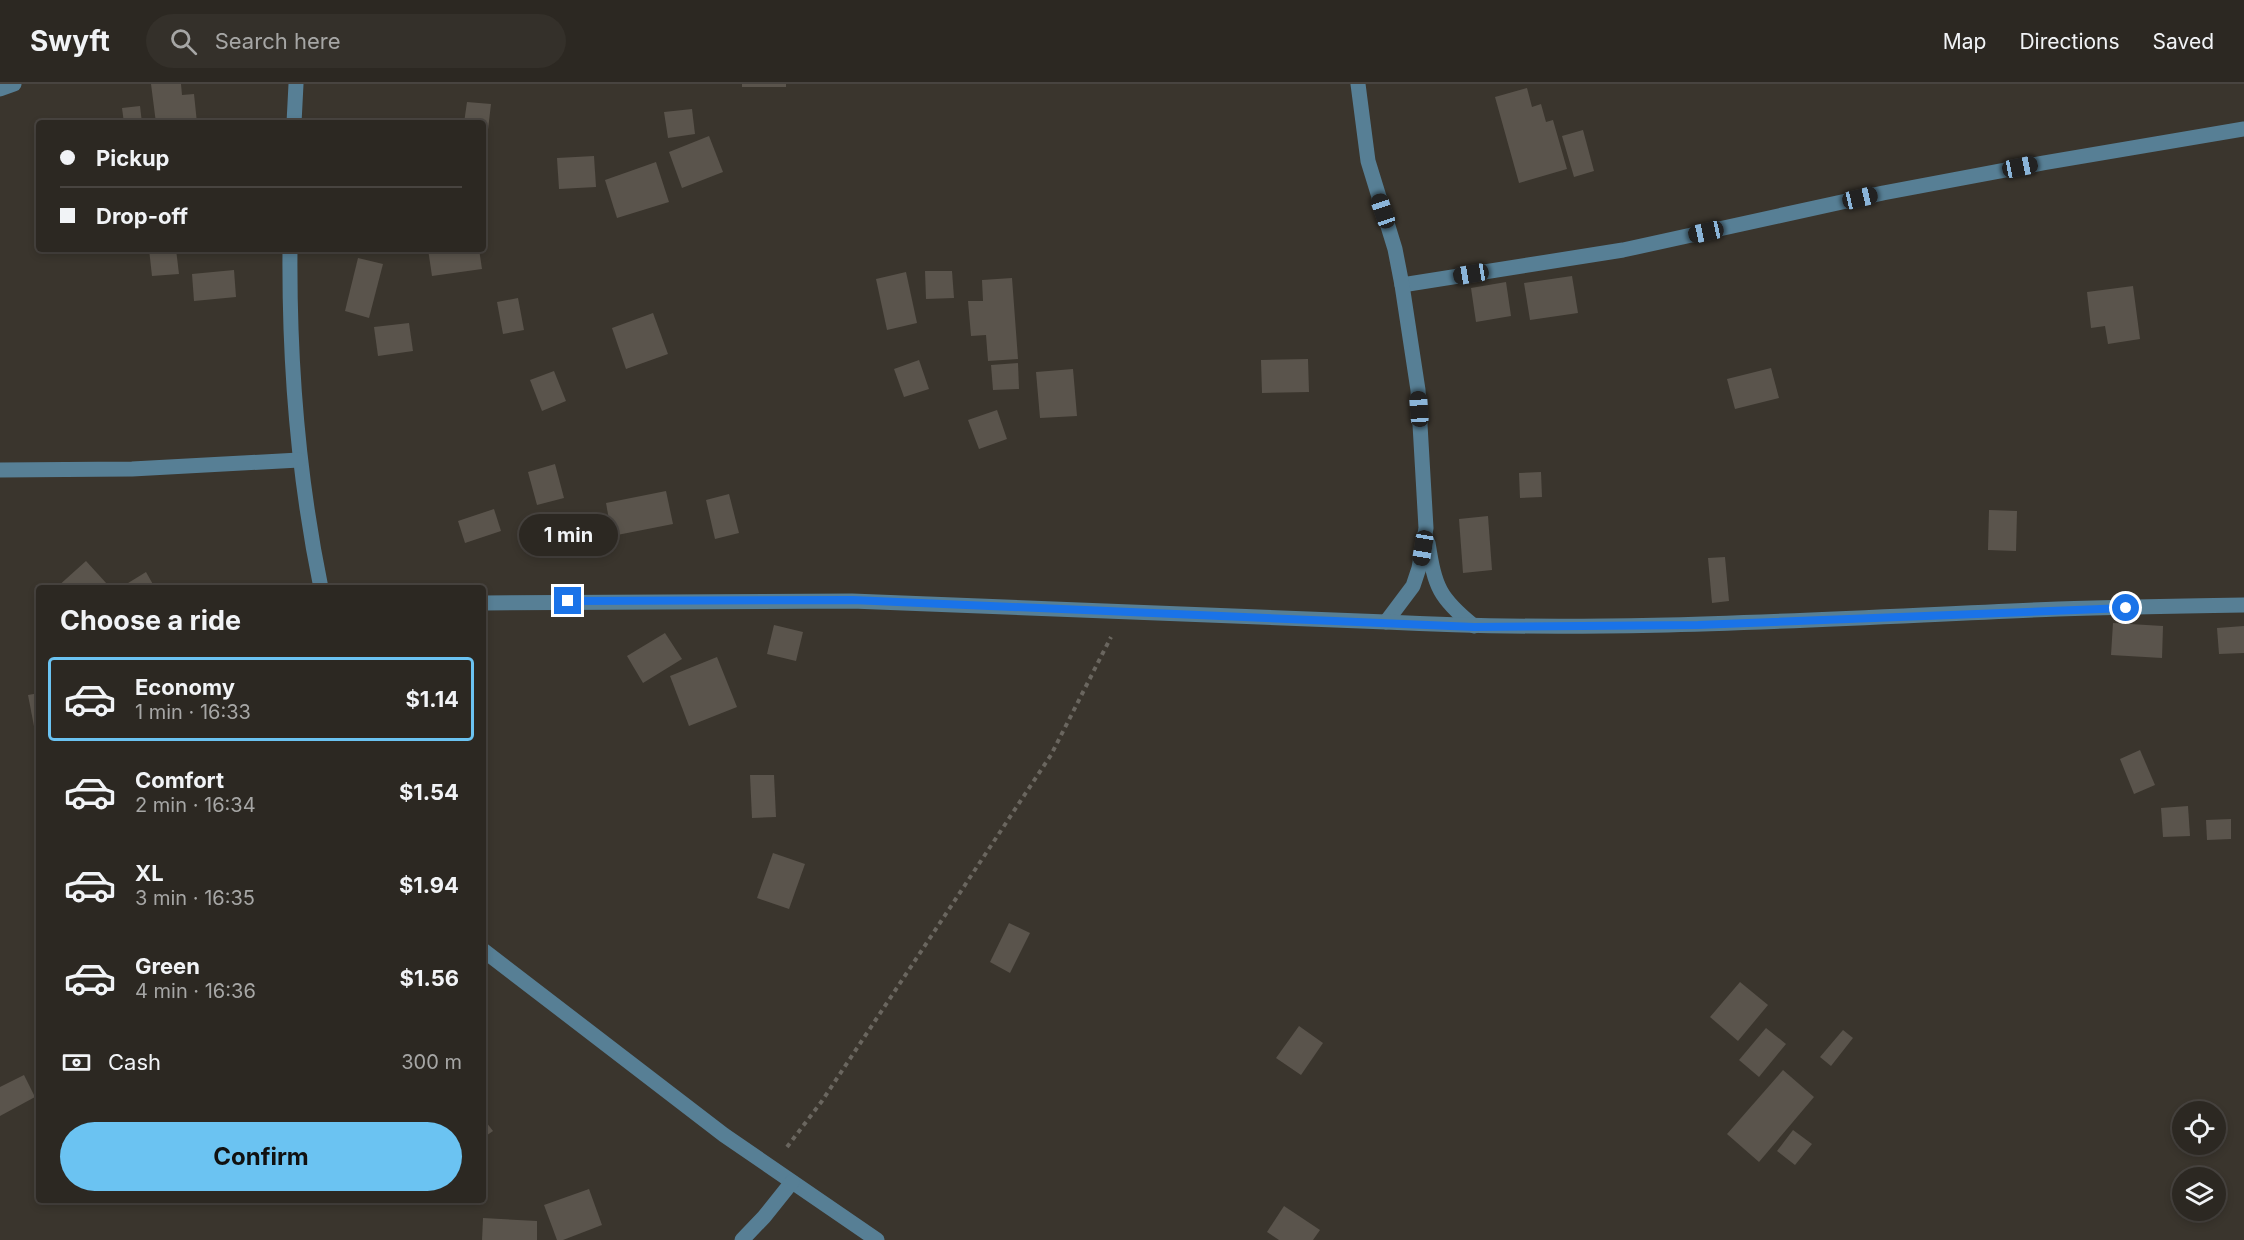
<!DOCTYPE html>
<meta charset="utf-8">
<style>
body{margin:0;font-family:Inter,sans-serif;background:#34302a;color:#f1f3f6;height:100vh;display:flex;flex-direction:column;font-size:22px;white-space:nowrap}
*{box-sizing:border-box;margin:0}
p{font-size:20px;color:#a6a6a5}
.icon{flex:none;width:33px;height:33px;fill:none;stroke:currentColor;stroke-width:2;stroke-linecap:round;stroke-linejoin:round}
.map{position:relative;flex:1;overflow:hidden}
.side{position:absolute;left:36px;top:501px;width:450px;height:618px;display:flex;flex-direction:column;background:#2c2822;border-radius:6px;box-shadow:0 3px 9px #0003,0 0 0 2px #484440}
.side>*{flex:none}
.hud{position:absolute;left:36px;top:36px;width:450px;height:132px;border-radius:6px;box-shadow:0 3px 9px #0003,0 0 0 2px #484440;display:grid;align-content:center;height:132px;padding:0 24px;background:#2c2822}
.tools{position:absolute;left:2172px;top:1017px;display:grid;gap:12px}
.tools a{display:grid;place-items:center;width:54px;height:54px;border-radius:50%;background:#2c2822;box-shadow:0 3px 9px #0003,0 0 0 2px #484440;font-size:30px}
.end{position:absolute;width:27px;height:27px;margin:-14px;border:8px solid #1a73e8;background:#fff;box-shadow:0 0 0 3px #fff}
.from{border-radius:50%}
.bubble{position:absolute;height:42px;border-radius:21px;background:#2c2822;box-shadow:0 3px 9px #0003,0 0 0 2px #484440;font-size:20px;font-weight:700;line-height:42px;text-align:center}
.car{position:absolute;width:18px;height:36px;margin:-18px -9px;border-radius:8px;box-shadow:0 0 4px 2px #0007;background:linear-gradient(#222 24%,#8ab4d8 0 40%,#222 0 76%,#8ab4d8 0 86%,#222 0)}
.hud b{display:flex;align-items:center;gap:21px;height:57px;font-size:22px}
.hud b+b{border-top:2px solid #484440}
.hud i{width:15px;height:15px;background:#f1f3f6}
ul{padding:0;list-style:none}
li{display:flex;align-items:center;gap:18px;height:84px;margin:0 12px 9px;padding:0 12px;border:3px solid transparent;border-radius:6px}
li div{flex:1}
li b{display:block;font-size:22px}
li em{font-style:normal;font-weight:700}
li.selected{border-color:#6bc3f2}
li>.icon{width:54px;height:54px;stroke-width:1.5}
h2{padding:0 24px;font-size:27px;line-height:72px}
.pay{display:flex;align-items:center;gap:15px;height:66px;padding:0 24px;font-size:22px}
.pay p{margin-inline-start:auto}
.primary-button{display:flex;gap:12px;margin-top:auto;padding:12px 24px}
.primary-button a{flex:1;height:69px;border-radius:36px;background:#6bc3f2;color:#111;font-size:24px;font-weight:700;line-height:69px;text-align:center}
header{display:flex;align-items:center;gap:36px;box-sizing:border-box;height:84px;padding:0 30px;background:#2c2822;border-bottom:2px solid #484440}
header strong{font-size:28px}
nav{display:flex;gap:33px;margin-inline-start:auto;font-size:21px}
.search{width:420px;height:54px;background:#34302a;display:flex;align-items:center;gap:15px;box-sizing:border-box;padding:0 21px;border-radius:33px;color:#a6a6a5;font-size:22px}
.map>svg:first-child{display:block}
</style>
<header>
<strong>Swyft</strong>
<div class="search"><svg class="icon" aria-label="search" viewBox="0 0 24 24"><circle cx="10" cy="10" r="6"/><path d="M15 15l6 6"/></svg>Search here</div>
<nav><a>Map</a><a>Directions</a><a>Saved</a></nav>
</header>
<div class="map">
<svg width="2244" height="1156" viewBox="0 0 2244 1156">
<rect width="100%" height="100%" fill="#3a352d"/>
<g fill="#5a544c">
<polygon points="151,0 181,0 182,11 194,10 197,39 156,39"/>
<rect x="742" y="0" width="44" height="3"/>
<polygon points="1527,4 1532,23 1541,20 1546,38 1553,36 1567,85 1519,99 1495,13"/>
<polygon points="467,18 491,20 487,54 483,54 483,39 464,39"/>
<polygon points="140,22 142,39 124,39 122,24"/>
<polygon points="692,25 695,50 668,54 664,28"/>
<polygon points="1583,46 1594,87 1574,93 1562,52"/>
<polygon points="709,52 723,88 682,104 669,68"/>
<polygon points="594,72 596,103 559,105 557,74"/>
<polygon points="656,78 669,118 617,134 605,96"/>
<polygon points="149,165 176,165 179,190 152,192"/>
<polygon points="428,165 479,165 482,185 432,192"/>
<polygon points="358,174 383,180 369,234 345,227"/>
<polygon points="234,186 236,213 194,217 192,190"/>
<polygon points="925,187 952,187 954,214 926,215"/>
<polygon points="906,188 917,239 887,246 876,195"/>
<polygon points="1572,192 1578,229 1530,236 1524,199"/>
<polygon points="1012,194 1018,275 988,277 986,251 971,252 968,217 983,217 982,196"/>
<polygon points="1506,198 1511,232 1476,238 1471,204"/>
<polygon points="2133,202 2140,255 2108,260 2105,242 2091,244 2087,208"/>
<polygon points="518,214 524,246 503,250 497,218"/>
<polygon points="653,229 668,270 626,285 612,244"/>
<polygon points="409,239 413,267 378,272 374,243"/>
<polygon points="1308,275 1309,308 1262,309 1261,276"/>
<polygon points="919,276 929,305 904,313 894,285"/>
<polygon points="1018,279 1019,305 993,306 991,281"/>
<polygon points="1771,284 1779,314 1735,325 1727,295"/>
<polygon points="1073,285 1077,332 1040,334 1036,288"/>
<polygon points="554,287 566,317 542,327 530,296"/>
<polygon points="997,326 1007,355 979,365 968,336"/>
<polygon points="555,380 564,414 537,421 528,388"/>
<polygon points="1541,388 1542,413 1520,414 1519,389"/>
<polygon points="666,407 673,440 612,452 606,419"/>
<polygon points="729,410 739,449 715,455 706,416"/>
<polygon points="494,425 501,447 465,459 458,437"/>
<polygon points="1989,426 2017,427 2016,467 1988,466"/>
<polygon points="1488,432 1492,486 1463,489 1459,435"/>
<polygon points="1725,473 1729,517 1712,519 1708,474"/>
<polygon points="86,477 107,500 103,504 56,504"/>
<polygon points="146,488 155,504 120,504"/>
<polygon points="2113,539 2163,542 2162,574 2111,571"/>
<polygon points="774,541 803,548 796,577 767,570"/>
<polygon points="2244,542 2244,569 2219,570 2217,544"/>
<polygon points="665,549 682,575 643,599 627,572"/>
<polygon points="717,573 737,623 689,642 670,592"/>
<polygon points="39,609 39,663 38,663 28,611"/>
<polygon points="2140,666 2155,701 2134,710 2120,675"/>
<polygon points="750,691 774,691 776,733 752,734"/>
<polygon points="2188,722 2190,752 2163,753 2161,724"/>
<polygon points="2231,735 2231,755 2207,756 2206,736"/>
<polygon points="773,769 805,780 789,825 757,814"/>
<polygon points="1009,839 1030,849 1010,889 990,878"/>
<polygon points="1740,898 1768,921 1738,957 1710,933"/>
<polygon points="1299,942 1323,959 1301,991 1276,974"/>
<polygon points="1766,944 1786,960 1759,993 1739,976"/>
<polygon points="1843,946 1853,954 1831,982 1820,973"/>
<polygon points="1783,986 1814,1013 1759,1078 1727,1050"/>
<polygon points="24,991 35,1013 0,1032 0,1003"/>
<polygon points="483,1034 493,1047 483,1054"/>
<polygon points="1793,1046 1812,1060 1795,1081 1777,1067"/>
<polygon points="589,1105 602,1141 563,1156 557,1156 544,1121"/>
<polygon points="1284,1122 1320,1146 1313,1156 1279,1156 1267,1148"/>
<polygon points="483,1134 537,1137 537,1156 482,1156"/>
</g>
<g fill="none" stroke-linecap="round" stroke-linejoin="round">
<polyline stroke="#6a665f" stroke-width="4" stroke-dasharray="4.5 4.5" stroke-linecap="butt" points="787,1063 822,1017 1051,671 1111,553"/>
<g stroke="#577f95" stroke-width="15">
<polyline points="0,5 14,0"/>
<polyline points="294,39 296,0"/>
<path d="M290 165C289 279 298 392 321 504"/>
<polyline points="1402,201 1623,166 1883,109 2043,79 2244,45"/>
<polyline points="0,386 132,385 299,376"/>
<path d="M1428 459C1435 503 1439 514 1474 542"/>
<polyline points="483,519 852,517 1386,538 1413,502 1419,484 1426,444 1418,306 1402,201 1395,165 1368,77 1358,0"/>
<path d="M1386 538C1610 550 1834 534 2058 525 2120 523 2182 522 2244 521"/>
<polyline points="483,866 724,1051 877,1156"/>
<polyline points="742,1156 764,1133 792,1098"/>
</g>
</g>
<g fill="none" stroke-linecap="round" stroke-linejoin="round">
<polyline stroke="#1a73e8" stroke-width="8" points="568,517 852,516 1474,543 1698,541 2126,524"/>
</g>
</svg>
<div class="tools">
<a><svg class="icon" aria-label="locate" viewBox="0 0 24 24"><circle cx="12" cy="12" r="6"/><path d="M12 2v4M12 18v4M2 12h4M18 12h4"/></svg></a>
<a><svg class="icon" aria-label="layers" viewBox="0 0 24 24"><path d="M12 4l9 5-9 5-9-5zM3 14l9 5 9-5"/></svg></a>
</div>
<i class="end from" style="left:2126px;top:524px"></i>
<i class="end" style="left:568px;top:517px"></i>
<div class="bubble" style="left:519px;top:430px;width:99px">1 min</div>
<i class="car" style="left:2020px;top:83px;rotate:79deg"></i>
<i class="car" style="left:1860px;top:114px;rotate:77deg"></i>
<i class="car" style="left:1383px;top:127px;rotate:341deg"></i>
<i class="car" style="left:1706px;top:148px;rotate:258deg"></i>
<i class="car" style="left:1471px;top:190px;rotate:261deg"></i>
<i class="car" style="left:1419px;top:325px;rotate:356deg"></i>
<i class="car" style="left:1423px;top:464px;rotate:189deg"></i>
<div class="hud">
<b><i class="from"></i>Pickup</b>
<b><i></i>Drop-off</b>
</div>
<section class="side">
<h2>Choose a ride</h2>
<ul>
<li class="selected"><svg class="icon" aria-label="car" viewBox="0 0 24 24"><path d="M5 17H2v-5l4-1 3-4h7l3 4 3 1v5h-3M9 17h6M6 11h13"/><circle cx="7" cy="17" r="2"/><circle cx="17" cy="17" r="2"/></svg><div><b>Economy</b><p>1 min · 16:33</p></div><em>$1.14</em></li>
<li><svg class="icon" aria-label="car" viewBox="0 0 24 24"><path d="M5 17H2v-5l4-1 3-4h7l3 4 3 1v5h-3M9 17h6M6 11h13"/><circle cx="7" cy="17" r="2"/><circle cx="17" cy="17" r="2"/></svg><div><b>Comfort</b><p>2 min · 16:34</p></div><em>$1.54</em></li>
<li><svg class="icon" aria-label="car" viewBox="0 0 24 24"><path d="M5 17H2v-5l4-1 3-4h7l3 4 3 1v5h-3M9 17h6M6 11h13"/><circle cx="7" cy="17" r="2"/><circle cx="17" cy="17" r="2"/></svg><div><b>XL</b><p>3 min · 16:35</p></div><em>$1.94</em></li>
<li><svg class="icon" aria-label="car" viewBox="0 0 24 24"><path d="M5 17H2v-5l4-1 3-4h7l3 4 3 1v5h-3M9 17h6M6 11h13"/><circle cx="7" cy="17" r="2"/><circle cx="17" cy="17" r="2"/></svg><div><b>Green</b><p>4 min · 16:36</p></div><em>$1.56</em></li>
</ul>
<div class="pay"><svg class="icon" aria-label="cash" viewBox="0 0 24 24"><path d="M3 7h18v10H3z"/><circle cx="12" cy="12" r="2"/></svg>Cash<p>300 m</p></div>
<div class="primary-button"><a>Confirm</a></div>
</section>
</div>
